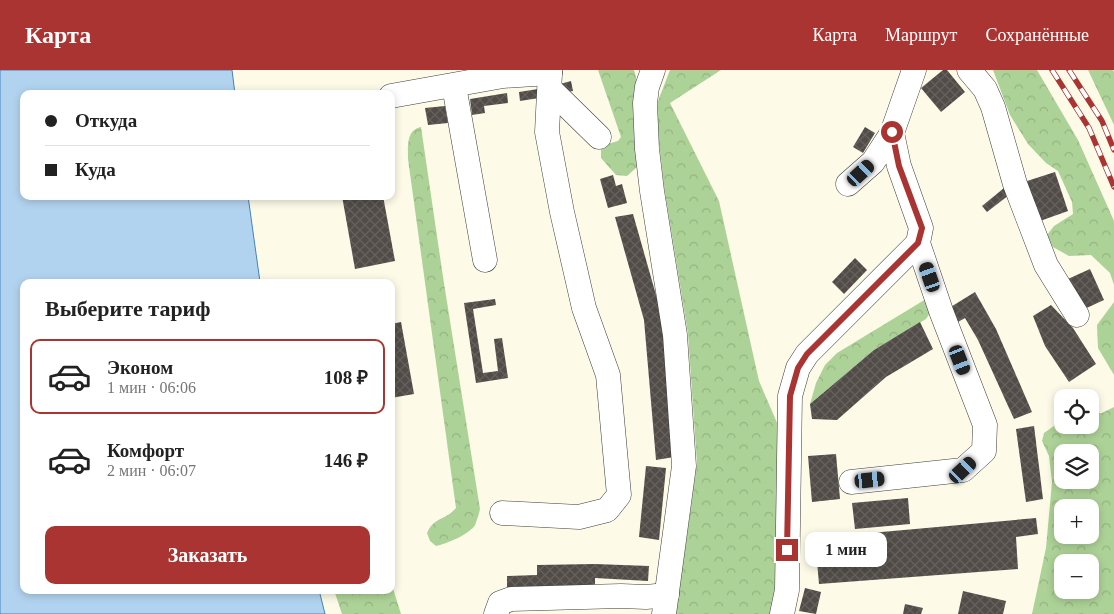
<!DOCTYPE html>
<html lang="ru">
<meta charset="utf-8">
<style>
body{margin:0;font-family:Georgia,serif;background:#f2f2f2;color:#222;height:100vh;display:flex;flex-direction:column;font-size:19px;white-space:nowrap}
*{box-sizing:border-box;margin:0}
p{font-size:16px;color:#767676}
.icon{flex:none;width:28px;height:28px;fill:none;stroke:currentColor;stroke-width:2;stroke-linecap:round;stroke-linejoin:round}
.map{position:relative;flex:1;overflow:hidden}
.details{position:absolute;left:20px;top:209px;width:375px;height:315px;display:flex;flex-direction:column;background:#fff;border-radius:10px;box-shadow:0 2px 8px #0003}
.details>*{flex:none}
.banner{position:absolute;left:20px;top:20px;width:375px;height:110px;border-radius:10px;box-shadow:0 2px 8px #0003;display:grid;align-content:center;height:110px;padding:0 25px;background:#fff}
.buttons{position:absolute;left:1054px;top:319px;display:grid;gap:10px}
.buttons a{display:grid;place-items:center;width:45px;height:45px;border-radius:10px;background:#fff;box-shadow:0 2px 8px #0003;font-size:25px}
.end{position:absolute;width:22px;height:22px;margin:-11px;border:6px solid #aa3431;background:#fff;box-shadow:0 0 0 2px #fff}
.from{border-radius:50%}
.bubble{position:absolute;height:35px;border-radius:10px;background:#fff;box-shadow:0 2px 8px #0003;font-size:16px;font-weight:600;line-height:35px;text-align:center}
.car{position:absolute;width:15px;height:30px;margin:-15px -8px;border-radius:6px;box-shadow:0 0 4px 1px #0007;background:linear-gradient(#222 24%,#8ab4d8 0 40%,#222 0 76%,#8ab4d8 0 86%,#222 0)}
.banner b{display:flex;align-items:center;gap:18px;height:48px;font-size:19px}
.banner b+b{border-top:1px solid #e0e0e0}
.banner i{width:12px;height:12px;background:#222}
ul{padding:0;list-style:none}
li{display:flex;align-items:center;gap:15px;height:75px;margin:0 10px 8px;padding:0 15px;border:2px solid transparent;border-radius:10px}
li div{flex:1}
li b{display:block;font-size:19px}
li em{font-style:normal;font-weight:600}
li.on{border-color:#aa3431}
li>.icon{width:45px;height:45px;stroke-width:1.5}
h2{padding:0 25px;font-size:22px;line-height:60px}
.action{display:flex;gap:10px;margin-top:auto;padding:10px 25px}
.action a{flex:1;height:58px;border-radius:10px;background:#aa3431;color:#fff;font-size:20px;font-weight:600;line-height:58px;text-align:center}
header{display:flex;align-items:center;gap:30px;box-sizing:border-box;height:70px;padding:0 25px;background:#aa3431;color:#fff}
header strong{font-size:24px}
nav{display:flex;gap:28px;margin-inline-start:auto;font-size:18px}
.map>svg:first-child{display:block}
</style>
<header>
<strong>Карта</strong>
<nav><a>Карта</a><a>Маршрут</a><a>Сохранённые</a></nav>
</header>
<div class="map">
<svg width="1114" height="544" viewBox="0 0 1114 544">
<defs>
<pattern id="forest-crowns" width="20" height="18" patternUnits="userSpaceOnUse" patternTransform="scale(1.25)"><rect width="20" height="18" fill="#add297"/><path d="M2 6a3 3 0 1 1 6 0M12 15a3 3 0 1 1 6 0" fill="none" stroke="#94b381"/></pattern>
<pattern id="building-cross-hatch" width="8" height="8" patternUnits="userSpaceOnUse" patternTransform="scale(1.25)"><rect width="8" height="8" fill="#514c47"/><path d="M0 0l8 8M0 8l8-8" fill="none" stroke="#65615d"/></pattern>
</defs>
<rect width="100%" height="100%" fill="#fdfae8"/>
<g fill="url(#forest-crowns)" fill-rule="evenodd">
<polygon points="598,0 634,0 636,7 639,80 637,97 627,106 616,105 601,88 601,80 604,75 618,71 621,67"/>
<polygon points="670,0 721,0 670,33 719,131 759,311 778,355 775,518 771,544 676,544 697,394 688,264 664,116 657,54 658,31"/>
<polygon points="993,0 1037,0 1078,70 1114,151 1114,215 1110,203 1091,185 1069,186 1053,177 1047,165 1054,156 1073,144 1072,132 1058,101 1046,93 1028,74 1010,45"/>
<polygon points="1088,0 1113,0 1114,2 1114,55"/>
<path d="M421 57 443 207 480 439C479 444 477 450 475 455 470 464 446 474 436 476L430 471 427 463C434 447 446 450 456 438L408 89C408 77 406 60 421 57Z"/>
<polygon points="926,229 930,243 926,249 874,280 810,334 816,313 825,295 837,283"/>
<polygon points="1114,232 1114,305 1098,278 1097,255"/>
<path d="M1114 337V544H1032L1046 478 1052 412 1049 386 1042 371 1044 363 1062 350V355H1090V343H1102ZM1062 382H1090V410H1062ZM1062 438H1090V465H1062ZM1062 492H1090V520H1062Z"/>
<polygon points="391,512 401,544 342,544 334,520 391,520"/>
</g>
<polygon fill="#b2d3ef" stroke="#4183be" points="0,0 232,0 235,24 24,24 24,126 248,126 260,212 24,212 24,520 319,520 325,544 0,544"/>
<g fill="url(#building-cross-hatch)">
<polygon points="943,0 947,0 965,22 941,42 921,18"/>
<polygon points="571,11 573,21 562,23 560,14"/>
<polygon points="538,19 539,28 520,31 519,22"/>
<polygon points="507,23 508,33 484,36 485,43 472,45 470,29"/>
<polygon points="445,36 448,53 428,55 425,38"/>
<polygon points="865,57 875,63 863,83 853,77"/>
<polygon points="1055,102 1068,141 1040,151 1027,111"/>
<polygon points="613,105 616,116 622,114 627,133 608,138 600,109"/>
<polygon points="1004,118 1009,125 987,142 982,136"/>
<polygon points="342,126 383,126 395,191 355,199"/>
<polygon points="633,144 662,246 674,387 656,390 644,250 615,147"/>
<polygon points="855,188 867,200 844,224 832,212"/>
<polygon points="1090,199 1104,230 1080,241 1059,213"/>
<polygon points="975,222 996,259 1032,342 1014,349 978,270 965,248 958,252 949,238"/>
<polygon points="495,229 496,235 473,239 483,303 498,301 494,269 502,268 508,308 476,313 464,233"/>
<polygon points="1051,235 1073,258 1096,294 1069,312 1045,276 1033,246"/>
<polygon points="401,252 414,324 391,328 391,254"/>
<polygon points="920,252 933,279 886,307 837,350 812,349 810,334 874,280"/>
<polygon points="1034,356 1043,429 1026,432 1016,359"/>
<polygon points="836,384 840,429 812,432 808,386"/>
<polygon points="646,396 666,398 659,470 639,467"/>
<polygon points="908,428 910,454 855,459 852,433"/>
<polygon points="1036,448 1038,464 1016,467 1018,499 819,514 815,468"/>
<polygon points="595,494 649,496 648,511 595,508 595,515 507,520 507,506 537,505 537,495"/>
<polygon points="805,518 821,522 816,544 799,541"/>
<polygon points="963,521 1006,531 1003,544 958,544"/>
<polygon points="905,534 923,538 921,544 903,544"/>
</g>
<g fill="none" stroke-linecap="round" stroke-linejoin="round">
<g stroke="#3d3d3d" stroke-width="25">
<g id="minor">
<polyline points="653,0 647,17 645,33 647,79 652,121 675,265 684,396 664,544"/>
<polyline points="969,0 985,19 993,37 1015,114 1046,195 1077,245"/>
<polyline points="454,16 485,190"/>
<polyline points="550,19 599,67"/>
<polyline points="391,26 503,6 550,3 550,0"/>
<polyline points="848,114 873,92 892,63"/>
<polyline points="851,412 963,400 984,381 985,355 941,241 918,173 921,158 899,96 892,63 914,0"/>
<polyline points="502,443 579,447 607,440 619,425 608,305 584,238 562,142 547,62 550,3"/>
<polyline points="496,544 500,533 511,529 621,526 646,527 667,525"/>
<polyline points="782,544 787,520 790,326 798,298 807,284 918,173"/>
</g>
</g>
<use href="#minor" stroke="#fff" stroke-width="24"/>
<g stroke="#aa3431" stroke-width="5.5">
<g id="rail">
<polyline points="1052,0 1089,58 1114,117"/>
<polyline points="1069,0 1102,51 1114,80"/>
</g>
</g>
<use href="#rail" stroke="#fff" stroke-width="4" stroke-dasharray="11" stroke-linecap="butt"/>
</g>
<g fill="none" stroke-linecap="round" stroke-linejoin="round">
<polyline stroke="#aa3431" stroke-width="6" points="787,480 790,326 798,298 807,284 918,173 922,158 899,96 892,62"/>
</g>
</svg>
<div class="buttons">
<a><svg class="icon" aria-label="locate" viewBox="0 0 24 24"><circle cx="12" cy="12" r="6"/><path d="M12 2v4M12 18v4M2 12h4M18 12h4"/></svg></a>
<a><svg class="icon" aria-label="layers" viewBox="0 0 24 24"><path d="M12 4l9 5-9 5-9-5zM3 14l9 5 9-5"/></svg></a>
<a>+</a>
<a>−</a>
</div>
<i class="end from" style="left:892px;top:62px"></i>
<i class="end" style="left:787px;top:480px"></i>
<div class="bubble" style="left:805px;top:462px;width:82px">1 мин</div>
<i class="car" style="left:861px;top:103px;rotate:47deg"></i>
<i class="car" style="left:930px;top:207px;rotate:341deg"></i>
<i class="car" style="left:960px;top:290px;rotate:159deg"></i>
<i class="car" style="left:963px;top:400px;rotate:47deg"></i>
<i class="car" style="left:870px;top:410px;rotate:84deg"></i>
<div class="banner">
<b><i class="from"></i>Откуда</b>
<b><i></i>Куда</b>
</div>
<section class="details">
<h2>Выберите тариф</h2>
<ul>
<li class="on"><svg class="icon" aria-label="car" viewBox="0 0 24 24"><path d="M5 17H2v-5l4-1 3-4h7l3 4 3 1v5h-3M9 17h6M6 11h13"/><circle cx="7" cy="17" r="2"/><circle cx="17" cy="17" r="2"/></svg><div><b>Эконом</b><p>1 мин · 06:06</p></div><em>108 ₽</em></li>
<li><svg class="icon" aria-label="car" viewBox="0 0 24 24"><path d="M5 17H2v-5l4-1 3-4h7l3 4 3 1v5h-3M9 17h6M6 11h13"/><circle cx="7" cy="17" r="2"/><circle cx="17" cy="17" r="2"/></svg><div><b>Комфорт</b><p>2 мин · 06:07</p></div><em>146 ₽</em></li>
</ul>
<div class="action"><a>Заказать</a></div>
</section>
</div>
